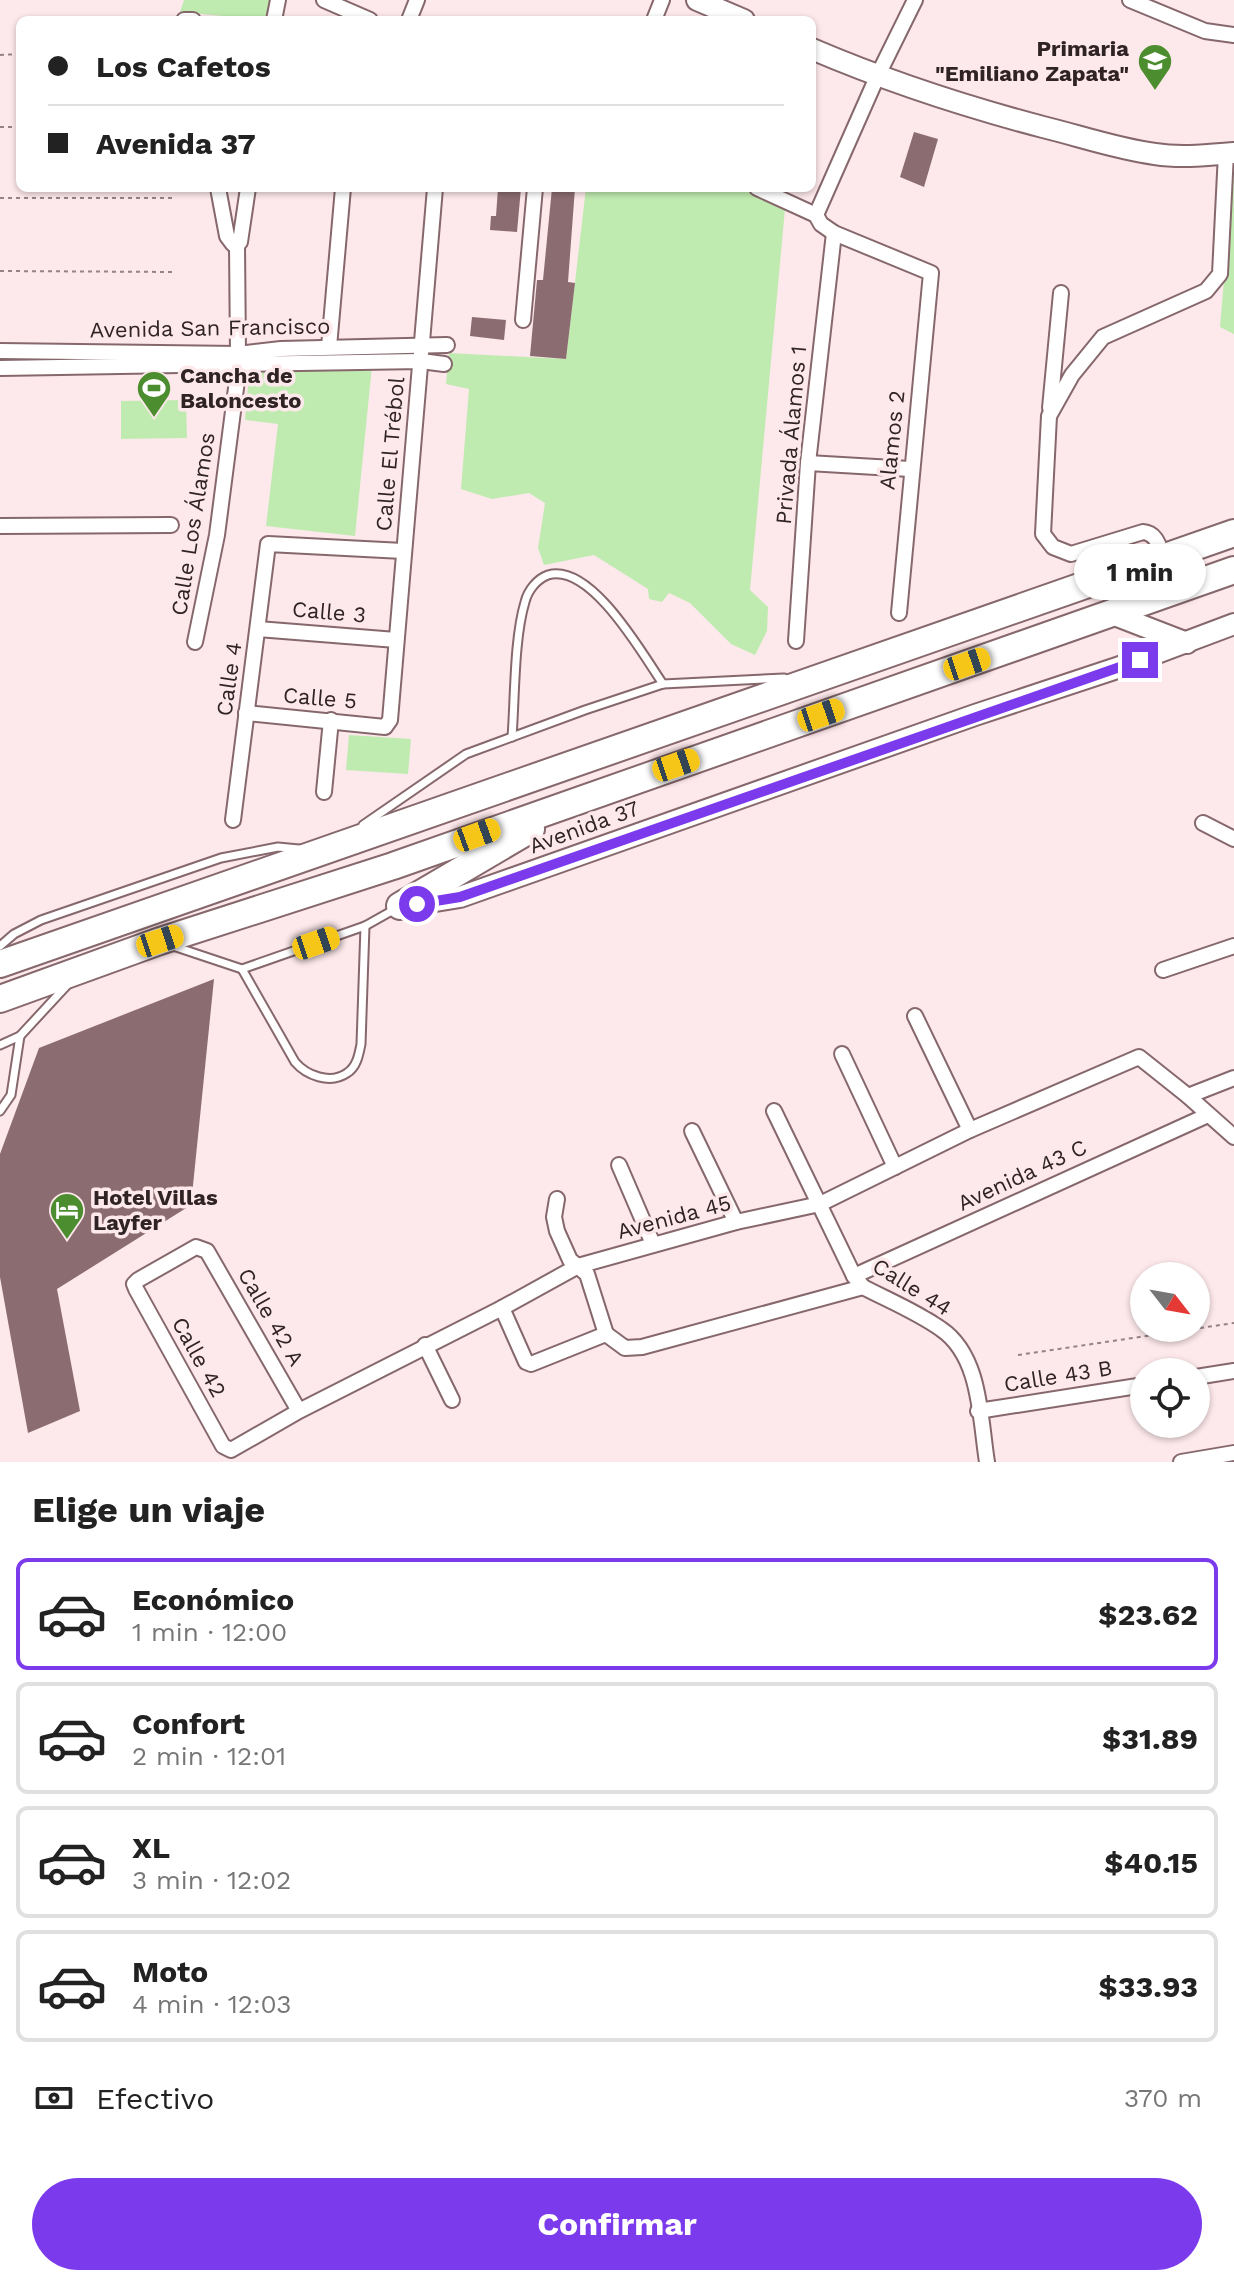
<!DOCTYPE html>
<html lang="es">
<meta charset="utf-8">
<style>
body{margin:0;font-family:"Work Sans",sans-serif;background:#f6f6f6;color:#222;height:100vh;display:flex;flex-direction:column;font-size:30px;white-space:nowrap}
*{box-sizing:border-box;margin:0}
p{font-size:26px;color:#767676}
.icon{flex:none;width:44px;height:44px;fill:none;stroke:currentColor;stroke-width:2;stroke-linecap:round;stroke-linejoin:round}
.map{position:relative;height:1462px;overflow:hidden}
.details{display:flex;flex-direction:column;background:#fff;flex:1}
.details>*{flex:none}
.hud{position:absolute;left:16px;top:16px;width:800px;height:176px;border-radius:12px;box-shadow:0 2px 6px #0004;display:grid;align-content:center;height:176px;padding:0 32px;background:#fff}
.needle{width:52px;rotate:121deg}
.controls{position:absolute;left:1130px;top:1262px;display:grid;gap:16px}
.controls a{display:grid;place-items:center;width:80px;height:80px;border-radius:50%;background:#fff;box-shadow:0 2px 6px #0004;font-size:40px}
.end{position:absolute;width:36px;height:36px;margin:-18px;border:10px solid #7c3aed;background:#fff;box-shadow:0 0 0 4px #fff}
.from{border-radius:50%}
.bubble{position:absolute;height:56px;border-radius:28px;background:#fff;box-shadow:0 2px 6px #0004;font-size:26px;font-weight:700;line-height:56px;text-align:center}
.car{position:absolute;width:24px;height:48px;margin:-24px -12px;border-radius:10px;box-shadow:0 0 6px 2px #0007;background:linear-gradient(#f5c518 24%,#345 0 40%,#f5c518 0 76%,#345 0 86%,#f5c518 0)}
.hud b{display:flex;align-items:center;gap:28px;height:76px;font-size:30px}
.hud b+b{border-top:2px solid #e0e0e0}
.hud i{width:20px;height:20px;background:#222}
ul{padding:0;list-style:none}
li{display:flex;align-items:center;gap:24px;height:112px;margin:0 16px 12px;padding:0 16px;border:4px solid #e0e0e0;border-radius:12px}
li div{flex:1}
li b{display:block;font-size:30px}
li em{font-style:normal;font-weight:700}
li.on{border-color:#7c3aed}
li>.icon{width:72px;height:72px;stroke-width:1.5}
h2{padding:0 32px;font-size:36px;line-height:96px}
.pay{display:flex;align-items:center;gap:20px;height:88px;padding:0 32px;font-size:30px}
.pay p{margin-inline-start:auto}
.primary-button{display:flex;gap:16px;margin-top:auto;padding:16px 32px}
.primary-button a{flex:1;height:92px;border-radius:48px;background:#7c3aed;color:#fff;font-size:32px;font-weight:700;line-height:92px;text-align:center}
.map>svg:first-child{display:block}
</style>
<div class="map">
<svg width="1234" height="1462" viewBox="0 0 1234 1462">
<rect width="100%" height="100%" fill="#fde8eb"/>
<g fill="#c0ebb0">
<polygon points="184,0 271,0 268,20 180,12"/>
<polygon points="1234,161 1234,334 1220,327"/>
<polygon points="586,188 739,188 785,209 750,590 768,607 767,631 755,655 731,644 690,603 669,593 662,602 649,599 648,589 594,555 544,565 538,548 545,503 529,493 492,499 461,489 469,389 446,384 449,353 566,359"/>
<polygon points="372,366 355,536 266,526 278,424 245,420 249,373"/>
<polygon points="186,400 187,438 121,439 121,401"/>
<polygon points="349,735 411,739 408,774 346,770"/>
</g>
<g fill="#8b6d71">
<polygon points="914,132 938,139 924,187 900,177"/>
<polygon points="498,188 521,188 517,232 490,230 491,216 496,216"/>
<polygon points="552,188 575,188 568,282 575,283 566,359 530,356 537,280 543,280"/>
<polygon points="472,317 506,320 504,340 470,336"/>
<polygon points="214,979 191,1205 57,1289 80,1411 28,1433 0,1277 0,1154 39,1048"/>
</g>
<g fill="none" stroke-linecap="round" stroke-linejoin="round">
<g stroke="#86686c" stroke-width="11">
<g id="lane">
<path d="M512 737C515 698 514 638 525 602 528 590 537 579 548 575 591 562 643 655 663 684"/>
<polyline points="363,825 466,754 585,710 663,684 784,678"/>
<polyline points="0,946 14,934 41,920 221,858 278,847 299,849"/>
<polyline points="173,946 242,969 365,926 397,908"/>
<path d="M242 969 295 1062C306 1075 330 1085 347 1073 357 1067 359 1054 361 1044L365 926"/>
<polyline points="0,1045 20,1036 69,983"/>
<polyline points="0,1111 11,1095 20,1036"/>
</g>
</g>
<g stroke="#86686c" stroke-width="18">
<g id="street">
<polyline points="324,0 370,20"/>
<polyline points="1130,0 1205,31 1234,35"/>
<polyline points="184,20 193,20"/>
<polyline points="274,20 278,0"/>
<polyline points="409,20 417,0"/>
<polyline points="654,20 662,0"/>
<polyline points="218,188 227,236 233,244 237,245"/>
<polyline points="757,188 816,215 821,224 834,233 931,273 899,613"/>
<polyline points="816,215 877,77 915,0"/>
<polyline points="523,320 535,188"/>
<polyline points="329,347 343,188"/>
<polyline points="0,351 238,354 281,349 447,345"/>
<polyline points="238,354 237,245 240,242 248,188"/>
<polyline points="0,368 421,361 444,364"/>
<polyline points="1050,408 1061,293"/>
<polyline points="808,463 910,469"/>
<polyline points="0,526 171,525"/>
<path d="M1164 559C1159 547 1157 533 1143 532L1071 554 1053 547 1043 534 1049 416 1072 375 1103 337 1206 291 1220 274 1226 153"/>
<polyline points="258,629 396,640"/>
<polyline points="796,641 808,463 834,233"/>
<polyline points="195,642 217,535 239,365"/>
<polyline points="246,713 385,727 390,720 435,188"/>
<polyline points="324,792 331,720"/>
<polyline points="233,820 268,544 403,551"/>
<polyline points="1203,823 1234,839"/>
<polyline points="1163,970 1234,946"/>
<polyline points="915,1016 970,1130"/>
<polyline points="842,1054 895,1167"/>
<polyline points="1188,1096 1234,1078"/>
<path d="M774 1111 854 1276 863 1287C888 1300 917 1312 941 1329 981 1356 980 1419 987 1462"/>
<polyline points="692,1131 736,1222"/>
<polyline points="619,1165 653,1244"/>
<polyline points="557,1199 554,1217 557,1231 570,1260 587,1274 606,1334"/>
<polyline points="854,1276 1208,1115"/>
<polyline points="502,1308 526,1362 531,1364 606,1334"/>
<polyline points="606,1334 625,1348 642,1347 863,1287"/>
<polyline points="425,1345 452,1400"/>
<polyline points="1196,1377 1234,1371"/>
<polyline points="299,1411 207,1251 196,1247 138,1280 134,1284 136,1289 223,1446 231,1450 299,1411 502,1308 578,1266 736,1222 820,1204 970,1130 1139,1057 1188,1096 1234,1137"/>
<polyline points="978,1411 1144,1385"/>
<polyline points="1181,1462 1234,1453"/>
</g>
</g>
<g stroke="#86686c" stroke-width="24">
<g id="secondary">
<polyline points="697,0 744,20"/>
<path d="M812 49C887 81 963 106 1043 127 1080 136 1117 149 1155 154 1181 158 1208 155 1234 153"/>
<polyline points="1112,614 1187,643"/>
<polyline points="405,906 460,897 975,715 1117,668 1234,624"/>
</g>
</g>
<g stroke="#86686c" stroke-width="30">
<g id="highway">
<polyline points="400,906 531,829"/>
<polyline points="0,964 1234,533"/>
<polyline points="0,999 160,941 393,866 1234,570"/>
</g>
</g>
<g stroke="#938386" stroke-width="2" stroke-dasharray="4 4" stroke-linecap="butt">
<polyline points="0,55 20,54"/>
<polyline points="0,127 20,127"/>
<polyline points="0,198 173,198"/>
<polyline points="0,271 176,272"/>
<polyline points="1018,1355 1234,1323"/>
</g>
<use href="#lane" stroke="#fff" stroke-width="7"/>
<use href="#street" stroke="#fff" stroke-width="14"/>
<use href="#secondary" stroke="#fff" stroke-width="20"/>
<use href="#highway" stroke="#fff" stroke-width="26"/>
</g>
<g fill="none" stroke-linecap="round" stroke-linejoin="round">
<polyline stroke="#7c3aed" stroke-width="10" points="417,904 460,897 1140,660"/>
</g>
<defs>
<g id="school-pin" transform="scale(1.8)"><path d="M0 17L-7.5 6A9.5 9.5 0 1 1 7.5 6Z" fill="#4c8d2f" stroke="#fde8eb"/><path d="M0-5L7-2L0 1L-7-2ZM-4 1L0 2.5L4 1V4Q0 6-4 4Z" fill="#fff"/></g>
<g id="stadium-pin" transform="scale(1.8)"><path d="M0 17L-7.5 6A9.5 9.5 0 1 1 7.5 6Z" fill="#4c8d2f" stroke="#fde8eb"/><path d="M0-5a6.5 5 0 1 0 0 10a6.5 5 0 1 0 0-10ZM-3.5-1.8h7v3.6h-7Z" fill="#fff"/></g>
<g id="hotel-pin" transform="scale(1.8)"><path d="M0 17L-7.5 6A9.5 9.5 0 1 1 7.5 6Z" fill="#4c8d2f" stroke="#fde8eb"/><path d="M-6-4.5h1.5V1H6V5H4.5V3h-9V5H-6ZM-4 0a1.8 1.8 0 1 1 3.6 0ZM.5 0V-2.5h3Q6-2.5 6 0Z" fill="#fff"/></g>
</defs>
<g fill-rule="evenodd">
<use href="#school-pin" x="1155" y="61"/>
<use href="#stadium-pin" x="154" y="388"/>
<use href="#hotel-pin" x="67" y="1210"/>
</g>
<g text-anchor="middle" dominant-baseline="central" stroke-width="7" stroke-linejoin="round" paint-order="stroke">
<g font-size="22" font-weight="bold" fill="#2f2325" stroke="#fde8eb" text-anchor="start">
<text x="1129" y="48" text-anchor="end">Primaria<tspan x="1129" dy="25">"Emiliano Zapata"</tspan></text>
<text x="180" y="375">Cancha de<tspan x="180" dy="25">Baloncesto</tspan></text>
<text x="93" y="1197">Hotel Villas<tspan x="93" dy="25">Layfer</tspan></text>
</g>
<g font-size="22" fill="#2f2325" stroke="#fde8eb">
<text transform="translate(210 328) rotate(-1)">Avenida San Francisco</text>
<text transform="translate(791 435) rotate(-85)">Privada Álamos 1</text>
<text transform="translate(892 440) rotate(-84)">Alamos 2</text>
<text transform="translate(390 454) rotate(-85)">Calle El Trébol</text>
<text transform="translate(193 524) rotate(-81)">Calle Los Álamos</text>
<text transform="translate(329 612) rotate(5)">Calle 3</text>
<text transform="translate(229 679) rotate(-82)">Calle 4</text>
<text transform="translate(320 698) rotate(5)">Calle 5</text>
<text transform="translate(584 827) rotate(-20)">Avenida 37</text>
<text transform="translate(1022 1175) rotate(-25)">Avenida 43 C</text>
<text transform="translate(674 1217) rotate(-15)">Avenida 45</text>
<text transform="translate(912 1287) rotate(32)">Calle 44</text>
<text transform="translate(271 1317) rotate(60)">Calle 42 A</text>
<text transform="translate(199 1357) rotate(61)">Calle 42</text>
<text transform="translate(1058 1376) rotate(-9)">Calle 43 B</text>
</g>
</g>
</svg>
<div class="controls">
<a><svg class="needle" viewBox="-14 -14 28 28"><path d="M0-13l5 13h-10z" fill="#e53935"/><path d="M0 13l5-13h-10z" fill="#767676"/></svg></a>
<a><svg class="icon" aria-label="locate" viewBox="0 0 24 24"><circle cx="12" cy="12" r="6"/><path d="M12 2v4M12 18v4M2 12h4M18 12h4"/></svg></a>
</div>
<i class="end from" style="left:417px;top:904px"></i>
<i class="end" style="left:1140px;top:660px"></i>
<div class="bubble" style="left:1074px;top:544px;width:132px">1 min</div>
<i class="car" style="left:967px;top:664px;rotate:71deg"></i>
<i class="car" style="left:821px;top:715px;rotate:71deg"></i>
<i class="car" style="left:676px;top:765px;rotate:71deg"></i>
<i class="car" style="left:477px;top:835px;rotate:70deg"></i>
<i class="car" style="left:160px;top:941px;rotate:72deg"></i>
<i class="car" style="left:316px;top:943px;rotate:71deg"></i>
<div class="hud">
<b><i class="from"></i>Los Cafetos</b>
<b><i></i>Avenida 37</b>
</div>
</div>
<section class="details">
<h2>Elige un viaje</h2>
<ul>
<li class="on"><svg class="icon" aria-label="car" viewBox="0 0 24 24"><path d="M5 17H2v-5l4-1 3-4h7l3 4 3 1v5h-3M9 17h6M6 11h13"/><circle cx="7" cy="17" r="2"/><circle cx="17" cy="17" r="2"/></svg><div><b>Económico</b><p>1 min · 12:00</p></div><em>$23.62</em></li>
<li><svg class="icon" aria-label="car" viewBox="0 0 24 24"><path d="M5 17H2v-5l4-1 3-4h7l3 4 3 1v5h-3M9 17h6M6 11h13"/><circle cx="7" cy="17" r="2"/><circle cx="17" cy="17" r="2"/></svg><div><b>Confort</b><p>2 min · 12:01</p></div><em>$31.89</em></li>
<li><svg class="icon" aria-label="car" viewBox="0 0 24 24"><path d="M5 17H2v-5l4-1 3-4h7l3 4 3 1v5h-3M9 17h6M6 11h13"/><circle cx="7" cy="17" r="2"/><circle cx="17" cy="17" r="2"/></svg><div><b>XL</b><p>3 min · 12:02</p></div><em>$40.15</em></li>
<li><svg class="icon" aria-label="car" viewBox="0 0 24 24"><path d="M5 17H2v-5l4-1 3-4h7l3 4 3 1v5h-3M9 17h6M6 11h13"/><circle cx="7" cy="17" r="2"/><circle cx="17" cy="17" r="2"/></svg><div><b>Moto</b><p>4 min · 12:03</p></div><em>$33.93</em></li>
</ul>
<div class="pay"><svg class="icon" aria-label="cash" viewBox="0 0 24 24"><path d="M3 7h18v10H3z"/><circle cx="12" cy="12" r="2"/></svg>Efectivo<p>370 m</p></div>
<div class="primary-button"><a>Confirmar</a></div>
</section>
